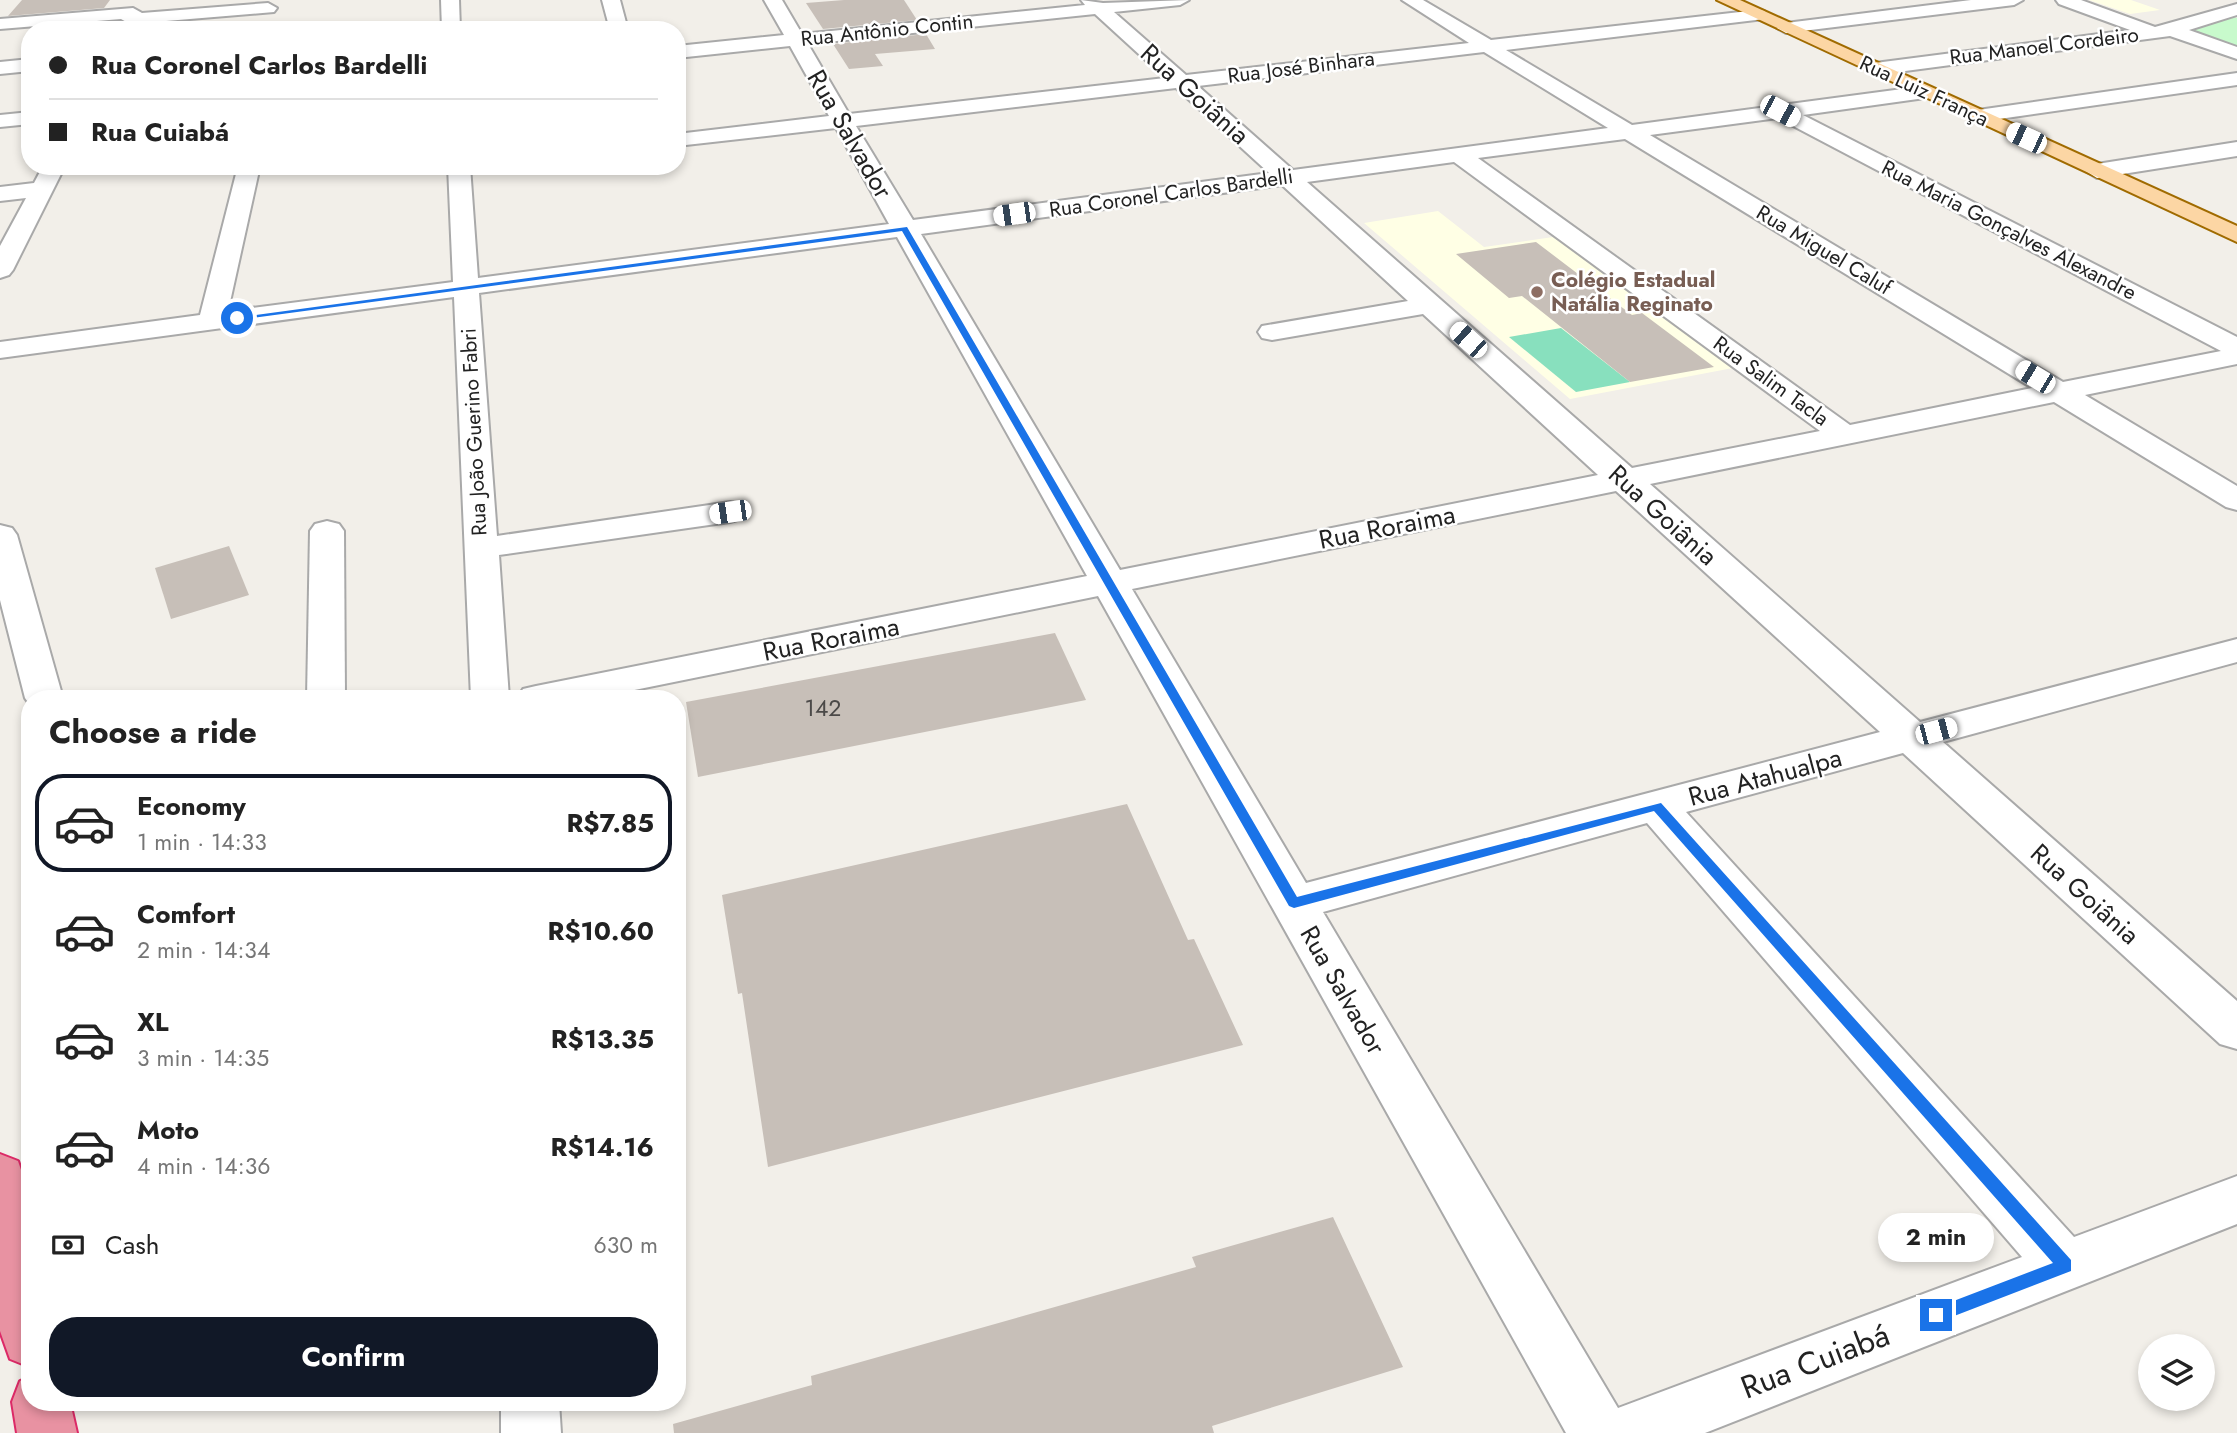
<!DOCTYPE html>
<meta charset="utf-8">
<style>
body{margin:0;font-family:Jost,sans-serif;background:#f6f6f6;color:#222;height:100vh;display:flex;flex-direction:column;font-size:26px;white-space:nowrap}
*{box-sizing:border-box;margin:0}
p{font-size:23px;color:#767676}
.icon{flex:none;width:38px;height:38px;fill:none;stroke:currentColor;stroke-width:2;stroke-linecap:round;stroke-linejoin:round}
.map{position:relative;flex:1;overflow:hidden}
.drawer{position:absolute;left:21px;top:690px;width:665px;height:721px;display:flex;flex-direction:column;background:#fff;border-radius:28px;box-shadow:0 4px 10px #0003}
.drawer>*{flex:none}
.top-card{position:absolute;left:21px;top:21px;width:665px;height:154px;border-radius:28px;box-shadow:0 4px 10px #0003;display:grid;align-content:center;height:154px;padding:0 28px;background:#fff}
.tools{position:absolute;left:2138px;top:1334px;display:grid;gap:14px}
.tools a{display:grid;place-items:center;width:77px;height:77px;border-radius:50%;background:#fff;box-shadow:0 4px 10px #0003;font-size:35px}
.end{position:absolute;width:32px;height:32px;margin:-16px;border:9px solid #1a73e8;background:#fff;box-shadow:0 0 0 4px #fff}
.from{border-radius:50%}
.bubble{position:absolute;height:49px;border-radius:24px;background:#fff;box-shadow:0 4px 10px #0003;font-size:23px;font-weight:700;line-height:49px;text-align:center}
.car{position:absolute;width:21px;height:42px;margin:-21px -10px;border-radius:9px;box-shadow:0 0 5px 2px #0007;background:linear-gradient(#fff 24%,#345 0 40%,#fff 0 76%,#345 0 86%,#fff 0)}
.top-card b{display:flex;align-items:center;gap:24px;height:66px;font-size:26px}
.top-card b+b{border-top:2px solid #e0e0e0}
.top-card i{width:18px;height:18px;background:#222}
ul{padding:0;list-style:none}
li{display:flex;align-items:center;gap:21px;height:98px;margin:0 14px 10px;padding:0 14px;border:4px solid transparent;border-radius:28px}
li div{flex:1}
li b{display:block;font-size:26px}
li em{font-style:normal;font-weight:700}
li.current{border-color:#111827}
li>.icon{width:63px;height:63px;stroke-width:1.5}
h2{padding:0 28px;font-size:32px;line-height:84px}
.pay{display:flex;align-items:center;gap:18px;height:77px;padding:0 28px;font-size:26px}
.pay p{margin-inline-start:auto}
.action{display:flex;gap:14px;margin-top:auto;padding:14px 28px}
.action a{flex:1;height:80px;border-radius:28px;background:#111827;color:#fff;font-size:28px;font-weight:700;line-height:80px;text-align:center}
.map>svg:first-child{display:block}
</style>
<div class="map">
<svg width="2237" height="1433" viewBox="0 0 2237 1433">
<rect width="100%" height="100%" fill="#f2efe9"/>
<g fill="#ffffe5">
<polygon points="2089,0 2131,0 2160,10 2130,14"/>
<polygon points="1438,211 1484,247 1553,237 1733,368 1570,399 1364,223"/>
</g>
<polygon fill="#c8facc" points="2229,16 2237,18 2237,48 2187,31"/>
<polygon fill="#88e0be" points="1561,328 1630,382 1576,392 1509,337"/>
<g fill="#c7bfb8">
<polygon points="22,0 110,0 104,8 8,16"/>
<polygon points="844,0 904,0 917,20 823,29 806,3"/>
<polygon points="926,34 935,49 875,54 883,66 849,69 833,44"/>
<polygon points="1536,242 1632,315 1642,313 1714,367 1630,382 1522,296 1509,298 1456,254"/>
<polygon points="229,546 249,595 171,619 155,568"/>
<polygon points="1055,633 1086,700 698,777 686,702"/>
<polygon points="1127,804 1188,940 1194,939 1243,1045 768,1167 742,993 738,994 722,895"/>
<polygon points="1333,1217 1403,1367 1212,1426 1214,1433 674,1433 673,1424 812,1385 811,1376 1196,1267 1192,1257"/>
</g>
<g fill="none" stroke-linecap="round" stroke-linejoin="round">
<g stroke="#a9a9a9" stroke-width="4">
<g id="minor">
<polygon points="441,0 459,0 460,30 442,30"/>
<polygon points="602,0 620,0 628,30 610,30"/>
<path d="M764 0H782L802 34 1085 5 1081 0 1103 3 1189 0 1180 5 1114 12 1186 75 1469 43 1402 0H1423L1491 40 1758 10 1764 11 1767 15 1764 19 1506 50 1632 125 1925 86 1932 88 1935 92 1932 96 1925 98 1803 115 2237 337V364L2085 395 2237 486V510L2226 507 2054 402 1650 484 1920 722 2237 639V662L1943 742 2237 1001V1049L2220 1044 1903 753 1686 812 2074 1237 2237 1176V1224L1705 1433H1566L1098 596 595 698H517L523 689 536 686 1087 576 897 237 479 293 497 536 730 502 741 505 746 512 741 519 730 522 499 555 509 698H471L454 297 0 358V342L200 315 238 166H260L228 311 453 282 448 166H470L478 278 889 224 836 128 677 146V134L829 116 790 46 677 58V46L784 35ZM1095 14 1165 78 849 114 808 44ZM1484 52 1608 128 1293 170 1198 86ZM1176 88 1269 173 913 220 856 126ZM1778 118 2221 351 2063 382 1650 135ZM1625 139 2032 388 1850 425 1478 158ZM1454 162 1820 431 1632 468 1307 182ZM1282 185 1408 301 1262 326 1258 332 1262 338 1272 340 1423 314 1598 475 1120 570 921 234ZM1616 491 1880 732 1306 883 1132 589ZM1647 823 2022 1257 1618 1408 1323 912Z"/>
<polygon points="1971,0 2023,0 2014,5 1786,33 1777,28 1786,23"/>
<polygon points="2056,0 2081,0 2155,27 2237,4 2237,15 2189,30 2237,47 2237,59 2170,36 1875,75 1865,69 1875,63 2130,30 2059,4"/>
<polygon points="268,3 277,8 274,12 130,24 121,19 0,29 0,19 133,8 142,13"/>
<polygon points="30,59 30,71 0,74 0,62"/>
<polygon points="2237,73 2237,85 1978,122 1968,116 1978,110"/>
<polygon points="30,112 30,124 0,127 0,115"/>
<polygon points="2237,142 2237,156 2097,178 2086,171 2097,164"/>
<polygon points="43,166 65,166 13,270 9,275 0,278 0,246 26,198 0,201 0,187 34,183"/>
<polygon points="327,521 339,524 344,531 345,698 307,698 310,531 315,524"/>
<polygon points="0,525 12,528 17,535 63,698 30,698 30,705 25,698 0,600"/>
<polygon points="501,1402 559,1402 561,1433 501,1433"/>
</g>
</g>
<g stroke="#a06b00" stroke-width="4">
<polygon id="major" points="1717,0 1740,0 2237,226 2237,242"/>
</g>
<g stroke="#dc2a67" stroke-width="4">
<g id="highway">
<polygon points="0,1154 18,1161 30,1196 30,1367 10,1359 0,1331"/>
<polygon points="30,1377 30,1402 70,1402 77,1433 17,1433 12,1402 20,1381"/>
</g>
</g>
<use href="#minor" fill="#fff" fill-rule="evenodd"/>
<use href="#major" fill="#fcd6a4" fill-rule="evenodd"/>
<use href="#highway" fill="#e892a2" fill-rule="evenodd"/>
</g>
<polygon fill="#1a73e8" points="907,227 1297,897 1661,803 2071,1260 2071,1271 1936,1323 1930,1321 1930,1310 2053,1263 1654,811 1294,908 1289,906 902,231 237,320 233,318"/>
<circle fill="#8d6e63" stroke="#fff" stroke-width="2.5" cx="1537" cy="292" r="7"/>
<g text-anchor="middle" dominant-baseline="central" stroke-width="5" stroke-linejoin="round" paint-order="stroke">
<g font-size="21" fill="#222" stroke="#fff">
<text transform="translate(887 30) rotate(-6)">Rua Antônio Contin</text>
<text transform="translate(2044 46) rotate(-7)">Rua Manoel Cordeiro</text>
<text transform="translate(1301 67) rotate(-7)">Rua José Binhara</text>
<text transform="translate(1924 91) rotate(25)">Rua Luiz França</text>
<text transform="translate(1171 193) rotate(-8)">Rua Coronel Carlos Bardelli</text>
<text transform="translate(2009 230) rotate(27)">Rua Maria Gonçalves Alexandre</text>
<text transform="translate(1824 250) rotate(31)">Rua Miguel Caluf</text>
<text transform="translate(1771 381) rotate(36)">Rua Salim Tacla</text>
<text transform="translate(474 432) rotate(-93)">Rua João Guerino Fabri</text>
</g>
<g font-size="21" font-weight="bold" fill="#785e54" stroke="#fff" text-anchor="start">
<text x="1551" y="280">Colégio Estadual<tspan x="1551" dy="24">Natália Reginato</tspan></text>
</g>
<g font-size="23" fill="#4b4948">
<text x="823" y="708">142</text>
</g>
<g font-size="26" fill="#222" stroke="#fff">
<text transform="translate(1195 94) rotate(42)">Rua Goiânia</text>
<text transform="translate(850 134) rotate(60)">Rua Salvador</text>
<text transform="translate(1663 515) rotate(42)">Rua Goiânia</text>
<text transform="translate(1387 527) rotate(-11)">Rua Roraima</text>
<text transform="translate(831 639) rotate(-11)">Rua Roraima</text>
<text transform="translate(1765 777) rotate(-15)">Rua Atahualpa</text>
<text transform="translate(2085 894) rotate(42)">Rua Goiânia</text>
<text transform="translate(1343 990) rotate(60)">Rua Salvador</text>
</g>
<g font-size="32" fill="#222" stroke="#fff">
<text transform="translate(1815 1361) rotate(-21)">Rua Cuiabá</text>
</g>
</g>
</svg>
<div class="tools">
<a><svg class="icon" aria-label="layers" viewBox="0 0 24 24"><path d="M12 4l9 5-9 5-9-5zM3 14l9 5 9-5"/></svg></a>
</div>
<i class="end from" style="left:237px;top:318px"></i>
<i class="end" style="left:1936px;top:1315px"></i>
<div class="bubble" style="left:1878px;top:1213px;width:116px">2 min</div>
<i class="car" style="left:1780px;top:111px;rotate:118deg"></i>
<i class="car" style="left:2026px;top:138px;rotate:295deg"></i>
<i class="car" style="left:1014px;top:214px;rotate:262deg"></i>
<i class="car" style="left:1468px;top:340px;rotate:312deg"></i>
<i class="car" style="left:2035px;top:377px;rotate:301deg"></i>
<i class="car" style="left:730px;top:512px;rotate:262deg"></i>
<i class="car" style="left:1936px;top:731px;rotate:75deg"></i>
<div class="top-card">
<b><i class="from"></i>Rua Coronel Carlos Bardelli</b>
<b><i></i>Rua Cuiabá</b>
</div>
<section class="drawer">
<h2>Choose a ride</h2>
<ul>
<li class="current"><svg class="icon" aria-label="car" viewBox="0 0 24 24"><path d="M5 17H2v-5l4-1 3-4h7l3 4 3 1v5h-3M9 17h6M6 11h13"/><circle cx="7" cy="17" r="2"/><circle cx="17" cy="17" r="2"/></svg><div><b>Economy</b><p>1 min · 14:33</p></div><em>R$7.85</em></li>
<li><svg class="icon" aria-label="car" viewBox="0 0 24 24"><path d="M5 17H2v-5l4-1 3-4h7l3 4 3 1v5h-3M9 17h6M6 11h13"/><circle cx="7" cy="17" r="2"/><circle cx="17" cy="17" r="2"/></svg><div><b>Comfort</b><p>2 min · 14:34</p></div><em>R$10.60</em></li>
<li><svg class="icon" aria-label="car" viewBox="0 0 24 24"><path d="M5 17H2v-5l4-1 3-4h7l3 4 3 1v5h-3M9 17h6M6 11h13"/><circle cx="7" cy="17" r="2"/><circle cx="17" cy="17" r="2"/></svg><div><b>XL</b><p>3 min · 14:35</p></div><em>R$13.35</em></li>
<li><svg class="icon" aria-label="car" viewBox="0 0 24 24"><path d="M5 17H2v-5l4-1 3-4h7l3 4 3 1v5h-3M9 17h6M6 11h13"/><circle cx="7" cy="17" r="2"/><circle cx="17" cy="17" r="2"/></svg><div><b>Moto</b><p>4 min · 14:36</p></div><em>R$14.16</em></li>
</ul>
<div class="pay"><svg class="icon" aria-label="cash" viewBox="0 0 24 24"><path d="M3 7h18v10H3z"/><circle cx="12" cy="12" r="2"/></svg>Cash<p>630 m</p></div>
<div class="action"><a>Confirm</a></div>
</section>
</div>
